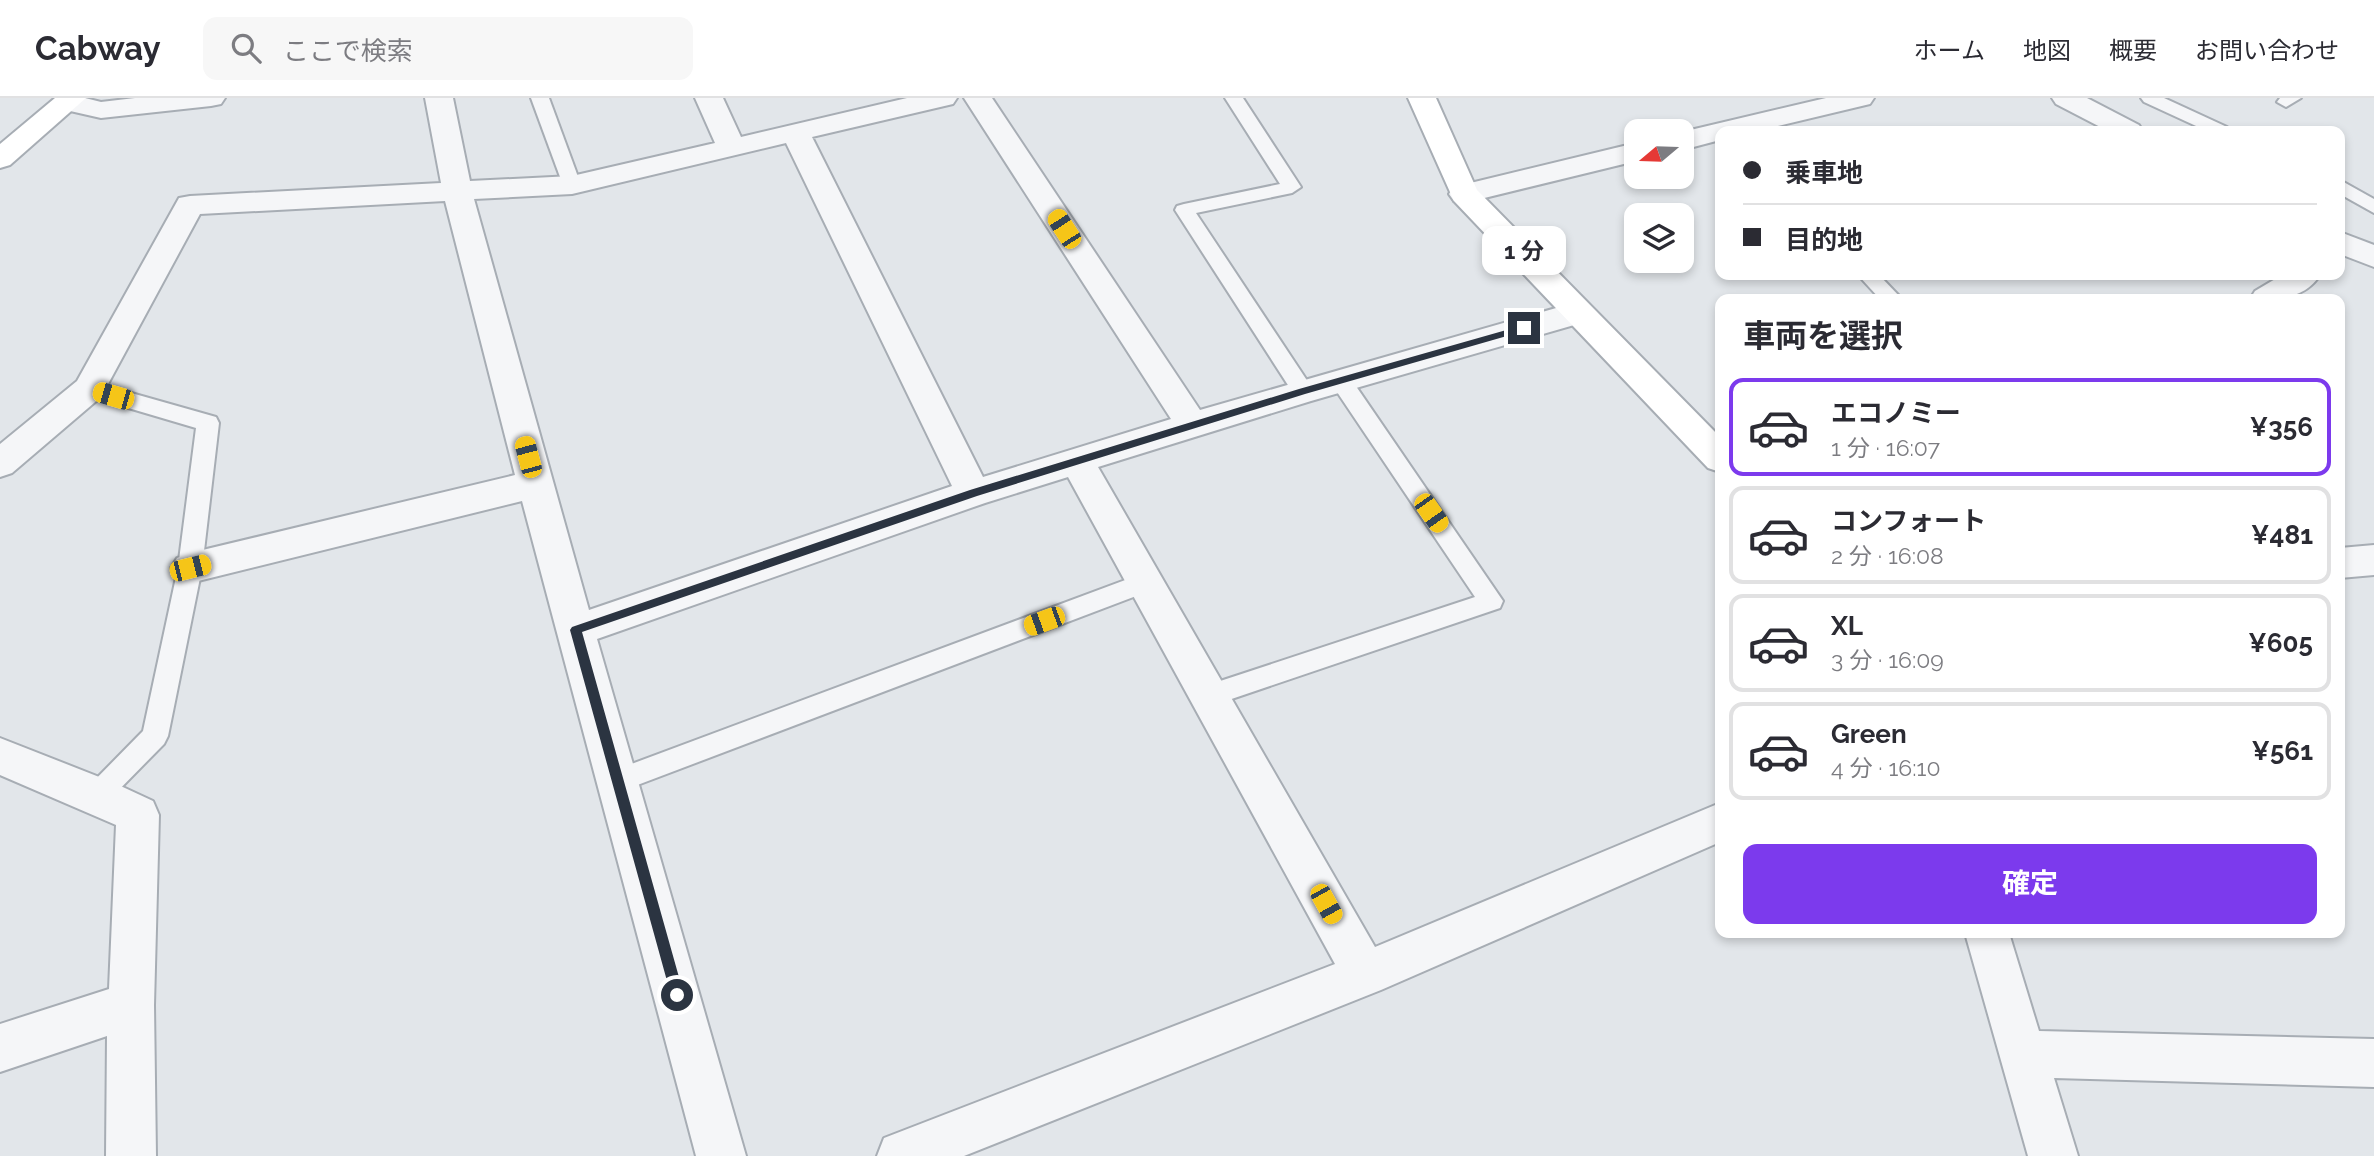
<!DOCTYPE html>
<html lang="ja">
<meta charset="utf-8">
<style>
body{margin:0;font-family:Raleway,"Noto Sans JP",sans-serif;background:#f7f7f7;color:#2b2b33;height:100vh;display:flex;flex-direction:column;font-size:26px;white-space:nowrap}
*{box-sizing:border-box;margin:0}
p{font-size:23px;color:#7c7c81}
.icon{flex:none;width:38px;height:38px;fill:none;stroke:currentColor;stroke-width:2;stroke-linecap:round;stroke-linejoin:round}
.map{position:relative;flex:1;overflow:hidden}
.drawer{position:absolute;left:1715px;top:196px;width:630px;height:644px;display:flex;flex-direction:column;background:#fff;border-radius:14px;box-shadow:0 4px 10px #0003}
.drawer>*{flex:none}
.hud{position:absolute;left:1715px;top:28px;width:630px;height:154px;border-radius:14px;box-shadow:0 4px 10px #0003;display:grid;align-content:center;height:154px;padding:0 28px;background:#fff}
.needle{width:46px;rotate:251deg}
.controls{position:absolute;left:1624px;top:21px;display:grid;gap:14px}
.controls a{display:grid;place-items:center;width:70px;height:70px;border-radius:14px;background:#fff;box-shadow:0 4px 10px #0003;font-size:35px}
.end{position:absolute;width:32px;height:32px;margin:-16px;border:9px solid #2b3441;background:#fff;box-shadow:0 0 0 4px #fff}
.from{border-radius:50%}
.bubble{position:absolute;height:49px;border-radius:14px;background:#fff;box-shadow:0 4px 10px #0003;font-size:23px;font-weight:700;line-height:49px;text-align:center}
.car{position:absolute;width:21px;height:42px;margin:-21px -10px;border-radius:9px;box-shadow:0 0 5px 2px #0007;background:linear-gradient(#f5c518 24%,#345 0 40%,#f5c518 0 76%,#345 0 86%,#f5c518 0)}
.hud b{display:flex;align-items:center;gap:24px;height:66px;font-size:26px}
.hud b+b{border-top:2px solid #e1e1e2}
.hud i{width:18px;height:18px;background:#2b2b33}
ul{padding:0;list-style:none}
li{display:flex;align-items:center;gap:21px;height:98px;margin:0 14px 10px;padding:0 14px;border:4px solid #e1e1e2;border-radius:14px}
li div{flex:1}
li b{display:block;font-size:26px}
li em{font-style:normal;font-weight:700}
li.active{border-color:#7c3aed}
li>.icon{width:63px;height:63px;stroke-width:1.5}
h2{padding:0 28px;font-size:32px;line-height:84px}
.cta{display:flex;gap:14px;margin-top:auto;padding:14px 28px}
.cta a{flex:1;height:80px;border-radius:14px;background:#7c3aed;color:#fff;font-size:28px;font-weight:700;line-height:80px;text-align:center}
header{display:flex;align-items:center;gap:42px;box-sizing:border-box;height:98px;padding:0 35px;background:#fff;border-bottom:2px solid #e1e1e2}
header strong{font-size:33px}
nav{display:flex;gap:38px;margin-inline-start:auto;font-size:24px}
.search{width:490px;height:63px;background:#f7f7f7;display:flex;align-items:center;gap:18px;box-sizing:border-box;padding:0 24px;border-radius:14px;color:#7c7c81;font-size:26px}
.map>svg:first-child{display:block}
</style>
<header>
<strong>Cabway</strong>
<div class="search"><svg class="icon" aria-label="search" viewBox="0 0 24 24"><circle cx="10" cy="10" r="6"/><path d="M15 15l6 6"/></svg>ここで検索</div>
<nav><a>ホーム</a><a>地図</a><a>概要</a><a>お問い合わせ</a></nav>
</header>
<div class="map">
<svg width="2374" height="1058" viewBox="0 0 2374 1058">
<rect width="100%" height="100%" fill="#e2e6ea"/>
<g fill="none" stroke-linecap="round" stroke-linejoin="round">
<g stroke="#a7adb4" stroke-width="4">
<g id="lane">
<polygon points="531,0 549,0 581,87 579,91 572,93 563,87"/>
<polygon points="1225,0 1243,0 1301,89 1292,95 1196,115 1314,293 1311,298 1303,301 1295,298 1175,112 1177,108 1184,106 1280,86"/>
<polygon points="2141,0 2164,0 2227,29 2230,33 2207,33 2144,4"/>
<polygon points="2280,0 2301,0 2286,9 2277,4"/>
<polygon points="2340,82 2374,101 2374,115 2340,96"/>
<polygon points="1858,177 1879,177 1902,201 1880,201"/>
<polygon points="1341,275 1349,278 1503,503 1500,510 1208,609 1199,606 1195,598 1199,590 1475,499 1333,288 1330,283 1333,278"/>
<polygon points="89,283 216,319 219,325 202,470 168,638 164,646 106,705 97,709 88,705 84,697 88,689 143,633 178,470 196,330 81,296 78,291 81,286"/>
<polygon points="1144,475 1152,478 1156,485 1152,492 619,694 610,690 606,682 610,674"/>
</g>
</g>
<g stroke="#a7adb4" stroke-width="4">
<g id="street">
<polygon points="56,0 85,0 101,4 135,0 225,0 221,6 211,8 101,20 57,10 53,4"/>
<path d="M425 0H453L470 83 572 78 715 45 695 0H723L741 39 907 0H957L953 6 812 39 983 379 1171 321 964 0H992L1200 312 1577 204 1588 207 1593 215 1588 223 1311 303 1098 369 1375 849 1720 705V744L1381 892 964 1058H877L884 1040 1335 866 1068 379 985 405 597 541 746 1058H696L522 403 190 485 177 480 171 470 177 460 190 455 515 377 445 103 200 116 101 299 12 375 0 379V346L77 283 179 100 190 98 441 85ZM786 45 952 388 589 512 474 101 572 96Z"/>
<polygon points="1826,0 1874,0 1870,6 1757,33 1720,33 1720,42 1682,52 1682,34"/>
<polygon points="2052,0 2087,0 2139,27 2143,33 2108,33 2056,6"/>
<polygon points="1636,45 1636,63 1464,105 1454,103 1449,96 1454,89"/>
<polygon points="2340,134 2374,147 2374,169 2340,156"/>
<path d="M2282 177H2320C2304 202 2277 201 2250 201L2255 193Z"/>
<polygon points="2374,447 2374,477 2340,480 2340,450"/>
<polygon points="0,640 112,684 153,703 159,717 154,907 156,1058 106,1058 107,938 0,974 0,926 109,891 116,727 0,677"/>
<polygon points="1965,835 2009,835 2039,933 2374,941 2374,989 2054,980 2078,1058 2028,1058"/>
</g>
</g>
<g stroke="#a7adb4" stroke-width="4">
<g id="secondary">
<polygon points="55,0 86,0 10,67 0,70 0,46"/>
<polygon points="1408,0 1436,0 1477,92 1720,339 1720,374 1708,370 1454,103"/>
</g>
</g>
<use href="#lane" fill="#f5f6f8" fill-rule="evenodd"/>
<use href="#street" fill="#f5f6f8" fill-rule="evenodd"/>
<use href="#secondary" fill="#fff" fill-rule="evenodd"/>
</g>
<polygon fill="#2b3441" points="1524,227 1529,230 1528,232 1305,296 977,398 582,534 684,897 682,901 672,901 570,532 572,529 970,392 1299,291"/>
</svg>
<div class="controls">
<a><svg class="needle" viewBox="-14 -14 28 28"><path d="M0-13l5 13h-10z" fill="#e53935"/><path d="M0 13l5-13h-10z" fill="#7c7c81"/></svg></a>
<a><svg class="icon" aria-label="layers" viewBox="0 0 24 24"><path d="M12 4l9 5-9 5-9-5zM3 14l9 5 9-5"/></svg></a>
</div>
<i class="end from" style="left:677px;top:897px"></i>
<i class="end" style="left:1524px;top:230px"></i>
<div class="bubble" style="left:1482px;top:128px;width:84px">1 分</div>
<i class="car" style="left:1064px;top:131px;rotate:327deg"></i>
<i class="car" style="left:113px;top:298px;rotate:286deg"></i>
<i class="car" style="left:528px;top:359px;rotate:345deg"></i>
<i class="car" style="left:1431px;top:415px;rotate:145deg"></i>
<i class="car" style="left:190px;top:470px;rotate:76deg"></i>
<i class="car" style="left:1044px;top:523px;rotate:250deg"></i>
<i class="car" style="left:1326px;top:806px;rotate:151deg"></i>
<div class="hud">
<b><i class="from"></i>乗車地</b>
<b><i></i>目的地</b>
</div>
<section class="drawer">
<h2>車両を選択</h2>
<ul>
<li class="active"><svg class="icon" aria-label="car" viewBox="0 0 24 24"><path d="M5 17H2v-5l4-1 3-4h7l3 4 3 1v5h-3M9 17h6M6 11h13"/><circle cx="7" cy="17" r="2"/><circle cx="17" cy="17" r="2"/></svg><div><b>エコノミー</b><p>1 分 · 16:07</p></div><em>¥356</em></li>
<li><svg class="icon" aria-label="car" viewBox="0 0 24 24"><path d="M5 17H2v-5l4-1 3-4h7l3 4 3 1v5h-3M9 17h6M6 11h13"/><circle cx="7" cy="17" r="2"/><circle cx="17" cy="17" r="2"/></svg><div><b>コンフォート</b><p>2 分 · 16:08</p></div><em>¥481</em></li>
<li><svg class="icon" aria-label="car" viewBox="0 0 24 24"><path d="M5 17H2v-5l4-1 3-4h7l3 4 3 1v5h-3M9 17h6M6 11h13"/><circle cx="7" cy="17" r="2"/><circle cx="17" cy="17" r="2"/></svg><div><b>XL</b><p>3 分 · 16:09</p></div><em>¥605</em></li>
<li><svg class="icon" aria-label="car" viewBox="0 0 24 24"><path d="M5 17H2v-5l4-1 3-4h7l3 4 3 1v5h-3M9 17h6M6 11h13"/><circle cx="7" cy="17" r="2"/><circle cx="17" cy="17" r="2"/></svg><div><b>Green</b><p>4 分 · 16:10</p></div><em>¥561</em></li>
</ul>
<div class="cta"><a>確定</a></div>
</section>
</div>
